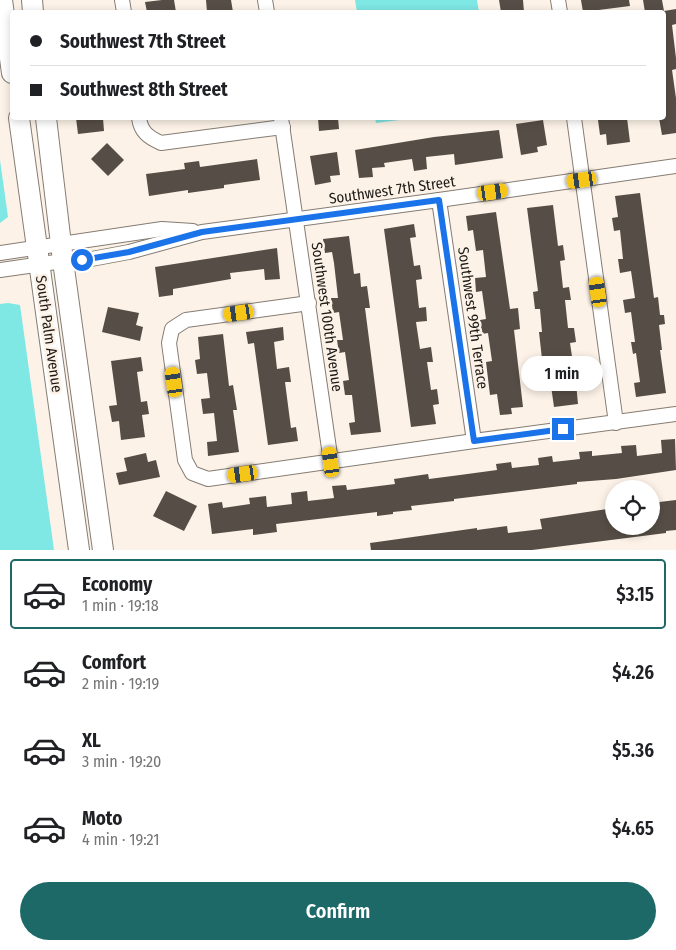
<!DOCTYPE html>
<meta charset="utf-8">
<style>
body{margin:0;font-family:"Fira Sans Condensed",sans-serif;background:#f6f6f6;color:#202124;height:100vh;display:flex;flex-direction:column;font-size:19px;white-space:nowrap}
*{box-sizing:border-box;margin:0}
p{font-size:16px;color:#757577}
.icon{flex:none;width:28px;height:28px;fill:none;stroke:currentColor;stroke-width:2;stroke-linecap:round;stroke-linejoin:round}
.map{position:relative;height:550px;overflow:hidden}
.side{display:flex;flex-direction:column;background:#fff;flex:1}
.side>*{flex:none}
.hud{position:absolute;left:10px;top:10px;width:656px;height:110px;border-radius:5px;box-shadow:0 2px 8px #0003;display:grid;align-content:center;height:110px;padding:0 20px;background:#fff}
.buttons{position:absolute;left:605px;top:480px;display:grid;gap:10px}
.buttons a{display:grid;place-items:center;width:55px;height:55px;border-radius:50%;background:#fff;box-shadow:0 2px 8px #0003;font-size:25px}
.end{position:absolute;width:22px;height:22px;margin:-11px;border:6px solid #1a73e8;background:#fff;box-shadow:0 0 0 2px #fff}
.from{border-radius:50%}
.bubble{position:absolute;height:35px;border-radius:18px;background:#fff;box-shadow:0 2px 8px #0003;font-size:16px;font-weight:600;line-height:35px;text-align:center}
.car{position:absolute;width:15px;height:30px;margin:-15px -8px;border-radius:6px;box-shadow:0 0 4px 1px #0007;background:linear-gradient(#f5c518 24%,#345 0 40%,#f5c518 0 76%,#345 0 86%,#f5c518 0)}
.hud b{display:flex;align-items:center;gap:18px;height:48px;font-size:19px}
.hud b+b{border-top:1px solid #e0e0e0}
.hud i{width:12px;height:12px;background:#202124}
ul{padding:9px 0 0;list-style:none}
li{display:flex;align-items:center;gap:15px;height:70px;margin:0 10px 8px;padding:0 10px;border:2px solid transparent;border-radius:5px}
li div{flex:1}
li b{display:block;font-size:19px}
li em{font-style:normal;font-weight:600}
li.active{border-color:#1d6968}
li>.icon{width:45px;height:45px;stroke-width:1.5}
.button{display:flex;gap:10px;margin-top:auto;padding:10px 20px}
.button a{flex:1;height:58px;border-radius:30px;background:#1d6968;color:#fff;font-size:20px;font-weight:600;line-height:58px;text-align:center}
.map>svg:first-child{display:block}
</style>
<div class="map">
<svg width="676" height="550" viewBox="0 0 676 550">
<rect width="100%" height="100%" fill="#fcf2e7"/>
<g fill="#7fe7e4">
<polygon points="355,0 477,0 479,12 357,12"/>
<polygon points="375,118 415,118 376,123"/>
<polygon points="0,160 8,217 0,223"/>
<polygon points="8,303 20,305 54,550 0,550 0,304"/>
</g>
<g fill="#564e46">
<polygon points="162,0 174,0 176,12 147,12 145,2"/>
<polygon points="206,0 231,0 233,12 207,12"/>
<polygon points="499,0 523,0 524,12 501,12"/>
<polygon points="581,0 629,0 630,6 583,12"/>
<polygon points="643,0 662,0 664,11 676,9 676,24 672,25 676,58 676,69 672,70 676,98 676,133 662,135 659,118 664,118 664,12 645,12"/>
<polygon points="76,118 103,118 104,131 78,134"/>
<polygon points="318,118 338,118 339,129 319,131"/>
<polygon points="619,118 627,118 630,142 607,145 606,134 600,135 598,120"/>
<polygon points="543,120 547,145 537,147 538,152 521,155 516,124"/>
<polygon points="499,130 503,158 455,165 454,154 426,157 427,169 414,171 412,159 384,163 385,167 372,168 373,177 359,178 355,150 434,137"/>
<polygon points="107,143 124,160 108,176 91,159"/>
<polygon points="337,152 340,175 330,176 331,182 315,185 310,156"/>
<polygon points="257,159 260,180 224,185 224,188 188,193 188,190 149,196 146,174 185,169 184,163 199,161 200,167"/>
<polygon points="640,193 654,298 658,297 660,315 664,315 665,324 659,325 662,350 660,350 666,393 636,397 634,383 640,382 636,353 633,354 631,342 635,342 631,312 625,313 623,300 635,298 631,271 620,273 618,259 623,259 620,230 614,231 612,218 618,217 615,196"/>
<polygon points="553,205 558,246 563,245 565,260 560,261 563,288 569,287 571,300 565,300 568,328 574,328 576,342 570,343 574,370 580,369 582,382 576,383 578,404 554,407 547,358 542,359 539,332 542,332 540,309 535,309 533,292 538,291 527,208"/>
<polygon points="496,212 510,309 518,308 520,329 514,330 523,407 511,408 512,414 500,415 497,394 490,395 486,362 492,361 488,333 482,334 480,320 486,319 482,291 476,292 475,278 486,277 483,250 476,251 473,230 468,231 466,216"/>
<polygon points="414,224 416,237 410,238 414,266 420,265 422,279 416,280 419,308 426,307 427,321 416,322 420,349 431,347 433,362 427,362 431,390 437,389 439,404 433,405 436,424 411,427 384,229"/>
<polygon points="349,236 354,274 360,273 361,287 367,286 370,308 365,308 381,432 351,435 349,423 355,422 352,395 345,395 343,381 349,380 345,352 339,353 337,340 343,340 339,312 333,313 331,298 338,298 334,263 332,252 325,253 323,239"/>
<polygon points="277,248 280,279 265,280 264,269 230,273 231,279 173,289 173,295 159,297 155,267"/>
<polygon points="108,307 139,313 136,325 143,327 140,341 102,332"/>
<polygon points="283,327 284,340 274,342 277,369 289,367 291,382 285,382 289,413 291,428 296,427 298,441 268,445 254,343 248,344 246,332"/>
<polygon points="223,334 229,386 233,385 237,410 233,410 239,452 208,456 207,442 217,441 214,413 203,414 201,399 210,398 207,373 197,374 195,360 200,359 198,337"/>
<polygon points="141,357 143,371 137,372 141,402 147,401 149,414 142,415 145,437 121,440 119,421 112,422 109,406 117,405 111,361"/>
<polygon points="675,439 676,470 616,479 577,482 577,484 454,499 454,501 411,506 412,510 393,512 393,514 377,516 377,512 276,524 277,532 253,535 253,529 212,534 208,504 222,502 223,508 250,504 249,498 266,496 267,507 292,504 291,493 307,491 308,501 334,498 332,486 346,485 347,490 395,484 394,479 428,474 429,479 460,475 497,470 496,464 511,462 512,468 539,465 538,458 552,456 553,462 580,459 579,452 592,451 592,456 622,453 621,446 636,445 637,456 662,453 661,440"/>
<polygon points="146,453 148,462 156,460 160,477 119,485 116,473 127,471 124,458"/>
<polygon points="166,491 197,506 184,531 153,516"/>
<polygon points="676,500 676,530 666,531 666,533 532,550 371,550 370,543 477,528 477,530 507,526 508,533 542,529 540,519 614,508 614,526 651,526 651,503"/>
</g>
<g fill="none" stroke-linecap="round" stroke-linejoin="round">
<g stroke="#857c73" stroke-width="16">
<g id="street">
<polyline points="122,0 124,12"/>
<polyline points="265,0 267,12"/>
<polyline points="558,0 560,12"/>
<path d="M139 118C141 132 148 137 161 143L283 127"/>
<polyline points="281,118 331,462"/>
<polyline points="574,118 616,423"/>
<polyline points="439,200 474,441"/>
<polyline points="0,253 162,229 193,231"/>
<polyline points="0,270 63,261 86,260 129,252 202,232 439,200 676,166"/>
<polyline points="309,303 186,320 172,329 169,343 185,460 192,473 208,479 474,441 676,414"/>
</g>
</g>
<g stroke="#857c73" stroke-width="22">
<g id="secondary">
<polyline points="2,0 12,73"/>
<polyline points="32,0 33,12"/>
<polyline points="19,118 79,550"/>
<polyline points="46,118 63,261 103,550"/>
</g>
</g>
<use href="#street" stroke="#fff" stroke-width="14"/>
<use href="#secondary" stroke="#fff" stroke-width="20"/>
</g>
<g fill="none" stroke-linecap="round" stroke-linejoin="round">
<polyline stroke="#1a73e8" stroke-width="6" points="82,260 129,252 202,232 439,200 474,441 563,429"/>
</g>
<g text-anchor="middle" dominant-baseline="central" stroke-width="5" stroke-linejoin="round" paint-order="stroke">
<g font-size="15" fill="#1d1a16" stroke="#fcf2e7">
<text transform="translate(392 190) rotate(-8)">Southwest 7th Street</text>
<text transform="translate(327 317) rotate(82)">Southwest 100th Avenue</text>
<text transform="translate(473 318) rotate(82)">Southwest 99th Terrace</text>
<text transform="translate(49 334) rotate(82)">South Palm Avenue</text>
</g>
</g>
</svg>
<div class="buttons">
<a><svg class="icon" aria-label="locate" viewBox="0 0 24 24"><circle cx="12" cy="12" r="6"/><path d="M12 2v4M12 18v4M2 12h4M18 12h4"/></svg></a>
</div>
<i class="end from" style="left:82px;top:260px"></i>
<i class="end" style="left:563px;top:429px"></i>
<div class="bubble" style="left:521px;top:356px;width:82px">1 min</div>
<i class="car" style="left:582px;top:180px;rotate:262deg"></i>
<i class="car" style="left:493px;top:192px;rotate:82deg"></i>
<i class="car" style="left:598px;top:292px;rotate:352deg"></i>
<i class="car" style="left:239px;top:313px;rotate:262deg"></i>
<i class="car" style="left:174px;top:382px;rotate:352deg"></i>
<i class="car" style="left:331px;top:462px;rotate:352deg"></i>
<i class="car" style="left:243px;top:474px;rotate:262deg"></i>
<div class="hud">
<b><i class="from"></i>Southwest 7th Street</b>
<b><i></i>Southwest 8th Street</b>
</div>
</div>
<section class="side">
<ul>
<li class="active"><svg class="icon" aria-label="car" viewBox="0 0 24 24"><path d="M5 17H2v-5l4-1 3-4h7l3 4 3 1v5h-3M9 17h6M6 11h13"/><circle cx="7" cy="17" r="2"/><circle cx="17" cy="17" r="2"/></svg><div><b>Economy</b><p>1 min · 19:18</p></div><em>$3.15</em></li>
<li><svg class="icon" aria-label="car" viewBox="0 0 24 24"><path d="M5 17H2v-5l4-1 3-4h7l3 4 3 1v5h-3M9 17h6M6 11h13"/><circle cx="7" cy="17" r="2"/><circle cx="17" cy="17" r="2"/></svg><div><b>Comfort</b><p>2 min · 19:19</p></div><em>$4.26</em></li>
<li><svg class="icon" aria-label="car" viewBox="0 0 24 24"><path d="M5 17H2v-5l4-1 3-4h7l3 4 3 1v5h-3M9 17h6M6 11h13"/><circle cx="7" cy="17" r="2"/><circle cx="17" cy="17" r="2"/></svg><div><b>XL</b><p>3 min · 19:20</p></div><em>$5.36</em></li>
<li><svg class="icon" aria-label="car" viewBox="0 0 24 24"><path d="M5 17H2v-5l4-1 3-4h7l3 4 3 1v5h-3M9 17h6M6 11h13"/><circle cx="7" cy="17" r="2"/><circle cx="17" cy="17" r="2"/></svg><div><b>Moto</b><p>4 min · 19:21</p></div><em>$4.65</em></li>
</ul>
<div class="button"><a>Confirm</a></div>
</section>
